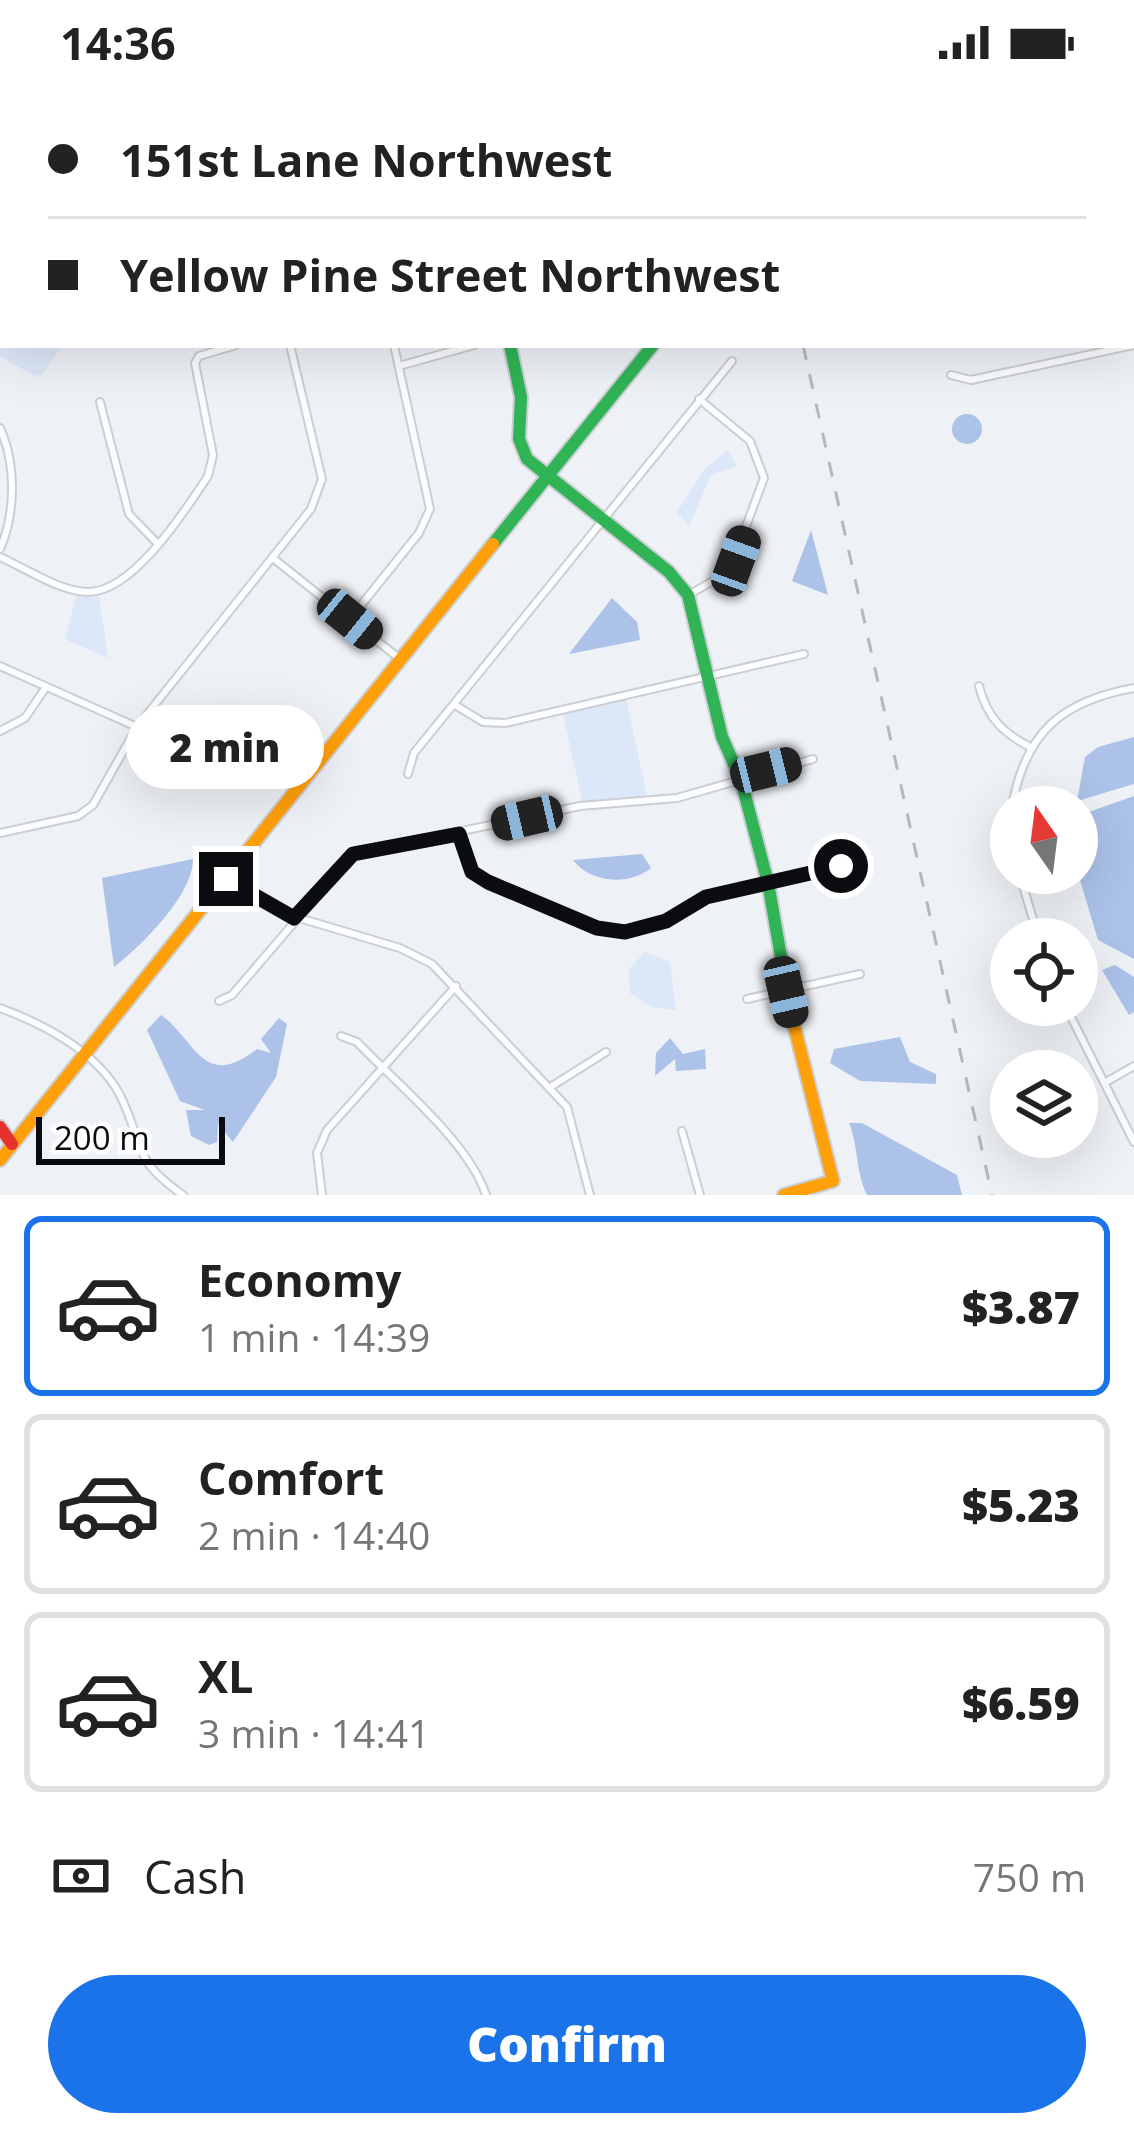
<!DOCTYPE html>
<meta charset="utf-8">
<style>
body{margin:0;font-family:"Open Sans",sans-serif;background:#f2f2f2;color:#222;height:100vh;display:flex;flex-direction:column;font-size:45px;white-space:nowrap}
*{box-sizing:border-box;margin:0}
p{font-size:39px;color:#767676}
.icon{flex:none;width:66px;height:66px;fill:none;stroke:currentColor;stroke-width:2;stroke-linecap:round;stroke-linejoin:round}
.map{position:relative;height:1111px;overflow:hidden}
.drawer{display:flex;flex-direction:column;background:#fff;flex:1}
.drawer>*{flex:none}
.guide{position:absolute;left:0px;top:0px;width:1134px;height:264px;box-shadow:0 12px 48px #0002;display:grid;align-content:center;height:264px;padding:0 48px;background:#fff}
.needle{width:78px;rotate:346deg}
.fabs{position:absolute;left:990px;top:702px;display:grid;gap:24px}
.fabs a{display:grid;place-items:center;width:108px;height:108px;border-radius:50%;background:#fff;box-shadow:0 12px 48px #0002;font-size:60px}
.scale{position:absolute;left:36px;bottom:30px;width:189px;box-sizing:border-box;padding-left:12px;border:6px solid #0b0c10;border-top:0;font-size:33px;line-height:42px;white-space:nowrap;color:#0b0c10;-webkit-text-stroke:9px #fdfdfd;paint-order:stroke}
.end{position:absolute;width:54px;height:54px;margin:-27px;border:15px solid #0b0c10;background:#fff;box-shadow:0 0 0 6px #fff}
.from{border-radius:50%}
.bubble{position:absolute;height:84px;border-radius:42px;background:#fff;box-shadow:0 12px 48px #0002;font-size:39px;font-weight:800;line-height:84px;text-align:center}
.car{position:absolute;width:36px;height:72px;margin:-36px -18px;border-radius:15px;box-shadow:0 0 9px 3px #0007;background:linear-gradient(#222 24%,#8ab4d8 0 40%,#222 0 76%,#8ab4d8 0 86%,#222 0)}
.guide b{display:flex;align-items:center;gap:42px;height:114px;font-size:45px}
.guide b+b{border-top:3px solid #e0e0e0}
.guide i{width:30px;height:30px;background:#222}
ul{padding:21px 0 0;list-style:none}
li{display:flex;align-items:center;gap:36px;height:180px;margin:0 24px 18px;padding:0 24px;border:6px solid #e0e0e0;border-radius:18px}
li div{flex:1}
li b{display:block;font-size:45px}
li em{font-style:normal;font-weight:800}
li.selected{border-color:#1a73e8}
li>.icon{width:108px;height:108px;stroke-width:1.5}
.pay{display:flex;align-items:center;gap:30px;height:132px;padding:0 48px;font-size:45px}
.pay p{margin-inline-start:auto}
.cta{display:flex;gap:24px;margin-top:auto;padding:24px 48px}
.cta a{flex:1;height:138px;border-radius:72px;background:#1a73e8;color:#fff;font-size:48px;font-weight:800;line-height:138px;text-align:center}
.status{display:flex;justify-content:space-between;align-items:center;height:84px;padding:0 60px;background:#fff;direction:ltr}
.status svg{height:33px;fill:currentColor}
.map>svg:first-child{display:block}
</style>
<div class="status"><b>14:36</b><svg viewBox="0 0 49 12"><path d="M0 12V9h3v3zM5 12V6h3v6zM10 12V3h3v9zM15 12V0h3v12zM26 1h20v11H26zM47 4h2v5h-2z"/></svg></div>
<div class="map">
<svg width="1134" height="1111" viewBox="0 0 1134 1111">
<rect width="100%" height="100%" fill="#eef1f6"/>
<g fill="#dce7f9">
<polygon points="0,98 3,261 62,261 43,290 35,292 0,272"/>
<polygon points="727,366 737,382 711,391 689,442 677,428 704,386"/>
<polygon points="77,510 99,512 108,574 65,555"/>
<polygon points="626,615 647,712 582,717 563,629"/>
<polygon points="645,868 670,878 676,926 651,923 630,909 629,885"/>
</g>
<g fill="#acc2e9">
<circle cx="967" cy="345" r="15"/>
<polygon points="811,446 828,511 792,497"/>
<polygon points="612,514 637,538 640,556 569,570"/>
<polygon points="1134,653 1134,700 1077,717 1085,673 1098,663"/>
<polygon points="1134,712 1134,875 1098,856 1077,786 1077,732"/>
<path d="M642 770 651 784C629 802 590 799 573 776Z"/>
<path d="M193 775C193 811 141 862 114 883L102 794Z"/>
<polygon points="1115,881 1134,893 1134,928 1129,931 1102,886"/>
<path d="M161 931C195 954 202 1008 257 965L271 969 261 955 279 934 287 940 276 993 233 1058 218 1040 217 1058 209 1061 191 1052 186 1026H205L180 1017 147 946Z"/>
<polygon points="900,953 910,978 936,990 936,1000 860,997 830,979 834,965"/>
<polygon points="670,954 683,970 705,965 706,985 676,987 675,975 655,992 656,969"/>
<path d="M849 1039H862L957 1091 962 1111H867C855 1086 859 1064 849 1039Z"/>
</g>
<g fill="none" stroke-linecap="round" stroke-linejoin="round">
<polyline stroke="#acc2e9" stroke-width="3" points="0,168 3,170"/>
<g stroke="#cbced2" stroke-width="10">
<g id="street">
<polyline points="621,0 624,3"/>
<polyline points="999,0 1000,3"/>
<polyline points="317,3 318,0"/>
<polyline points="0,43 3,46"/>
<polyline points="1131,85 1134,84"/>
<polyline points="399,282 474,261"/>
<polyline points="951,291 971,296 1134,261"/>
<polyline points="100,318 129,430 156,458"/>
<path d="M0 344C16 379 16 429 0 465"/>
<path d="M0 473C25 484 61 508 88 508 133 508 185 427 208 392L213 371 195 279 199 272 236 261"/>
<polyline points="274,475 400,575"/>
<polyline points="688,511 729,488 764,394 750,357 699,315"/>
<polyline points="350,535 419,449 430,425 394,261"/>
<polyline points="0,582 137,643"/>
<path d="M979 602C987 634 1004 650 1032 664"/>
<polyline points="455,621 483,638 505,639 804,570"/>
<polyline points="0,647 25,634 46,603"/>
<polyline points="408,690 414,669 732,277"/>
<path d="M1012 723C1025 648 1062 617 1134 604"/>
<polyline points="1011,731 1011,755"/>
<polyline points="0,749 78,732 93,721 137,643 311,425 322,395 290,261"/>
<polyline points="459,750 472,788 597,844 625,848 666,837 706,813 841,783"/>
<polyline points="1019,789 1039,855"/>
<polyline points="226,795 279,828 400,864 432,880 567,1023 590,1111"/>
<polyline points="747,915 860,890"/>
<polyline points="219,917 232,911 353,770 580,722 677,714 813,675"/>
<polyline points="1065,921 1134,1058"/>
<path d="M0 924C44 940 97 968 120 1011 145 1062 130 1074 183 1111"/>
<path d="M341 952 357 958C396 999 469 1058 486 1111"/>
<polyline points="1106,998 1134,982"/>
<polyline points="552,1002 606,968"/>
<polyline points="682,1047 700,1111"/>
<polyline points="322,1111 317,1069 327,1046 456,902"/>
</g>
</g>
<g stroke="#cbced2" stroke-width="16">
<g id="fast">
<polyline points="510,261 521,313 519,355 527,375 669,488 688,511 722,653 741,696 768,799 791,929"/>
<polyline points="493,460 653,261"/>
</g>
</g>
<g stroke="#cbced2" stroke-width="16">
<g id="slow">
<polyline points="0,1076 493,460"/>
<polyline points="784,1111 833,1097 791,929"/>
</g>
</g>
<g stroke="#cbced2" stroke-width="16">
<g id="jam">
<polyline points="890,3 893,0"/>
<polyline points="0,1043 12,1060"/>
</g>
</g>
<use href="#street" stroke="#fcfdfe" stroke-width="6"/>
<use href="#fast" stroke="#30b455" stroke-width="12"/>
<use href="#slow" stroke="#ff9f0a" stroke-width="12"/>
<use href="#jam" stroke="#e5322d" stroke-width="12"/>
<g stroke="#b8b8ba" stroke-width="3" stroke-dasharray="15 15" stroke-linecap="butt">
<polyline points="746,0 746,3"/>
<polyline points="803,261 992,1111"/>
</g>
</g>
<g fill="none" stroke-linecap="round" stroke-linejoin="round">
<polyline stroke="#0b0c10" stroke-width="15" points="226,795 294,834 353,770 459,750 472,788 488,798 597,844 625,848 666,837 706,813 841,782"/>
</g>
</svg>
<div class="fabs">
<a><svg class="needle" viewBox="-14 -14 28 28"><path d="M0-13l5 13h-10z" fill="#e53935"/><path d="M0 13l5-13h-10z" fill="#767676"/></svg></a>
<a><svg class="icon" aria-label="locate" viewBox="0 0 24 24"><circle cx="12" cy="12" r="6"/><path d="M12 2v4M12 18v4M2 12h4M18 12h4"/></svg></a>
<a><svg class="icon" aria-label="layers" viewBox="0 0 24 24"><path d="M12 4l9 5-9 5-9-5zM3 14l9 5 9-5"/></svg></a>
</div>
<div class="scale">200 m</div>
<i class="end from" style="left:841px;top:782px"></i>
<i class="end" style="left:226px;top:795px"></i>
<div class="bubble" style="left:126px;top:621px;width:198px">2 min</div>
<i class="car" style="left:736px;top:477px;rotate:20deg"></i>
<i class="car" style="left:350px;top:535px;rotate:129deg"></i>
<i class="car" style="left:766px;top:686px;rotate:76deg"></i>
<i class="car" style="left:527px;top:734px;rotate:257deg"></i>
<i class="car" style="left:786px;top:908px;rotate:167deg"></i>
<div class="guide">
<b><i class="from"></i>151st Lane Northwest</b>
<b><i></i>Yellow Pine Street Northwest</b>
</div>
</div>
<section class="drawer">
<ul>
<li class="selected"><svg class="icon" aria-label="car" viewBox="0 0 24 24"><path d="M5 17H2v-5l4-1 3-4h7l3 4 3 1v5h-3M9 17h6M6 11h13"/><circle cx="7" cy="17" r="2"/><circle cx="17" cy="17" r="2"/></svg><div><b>Economy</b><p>1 min · 14:39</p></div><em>$3.87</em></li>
<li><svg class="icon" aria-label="car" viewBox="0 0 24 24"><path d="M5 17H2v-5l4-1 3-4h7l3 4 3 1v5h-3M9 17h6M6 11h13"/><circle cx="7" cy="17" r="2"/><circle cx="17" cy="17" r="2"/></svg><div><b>Comfort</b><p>2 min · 14:40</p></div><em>$5.23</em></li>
<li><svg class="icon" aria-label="car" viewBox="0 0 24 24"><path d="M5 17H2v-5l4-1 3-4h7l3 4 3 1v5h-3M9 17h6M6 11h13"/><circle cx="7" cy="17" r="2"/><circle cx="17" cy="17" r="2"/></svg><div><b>XL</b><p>3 min · 14:41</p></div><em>$6.59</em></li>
</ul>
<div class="pay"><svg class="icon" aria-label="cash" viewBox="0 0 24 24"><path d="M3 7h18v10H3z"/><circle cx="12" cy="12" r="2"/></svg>Cash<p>750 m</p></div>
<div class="cta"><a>Confirm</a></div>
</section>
